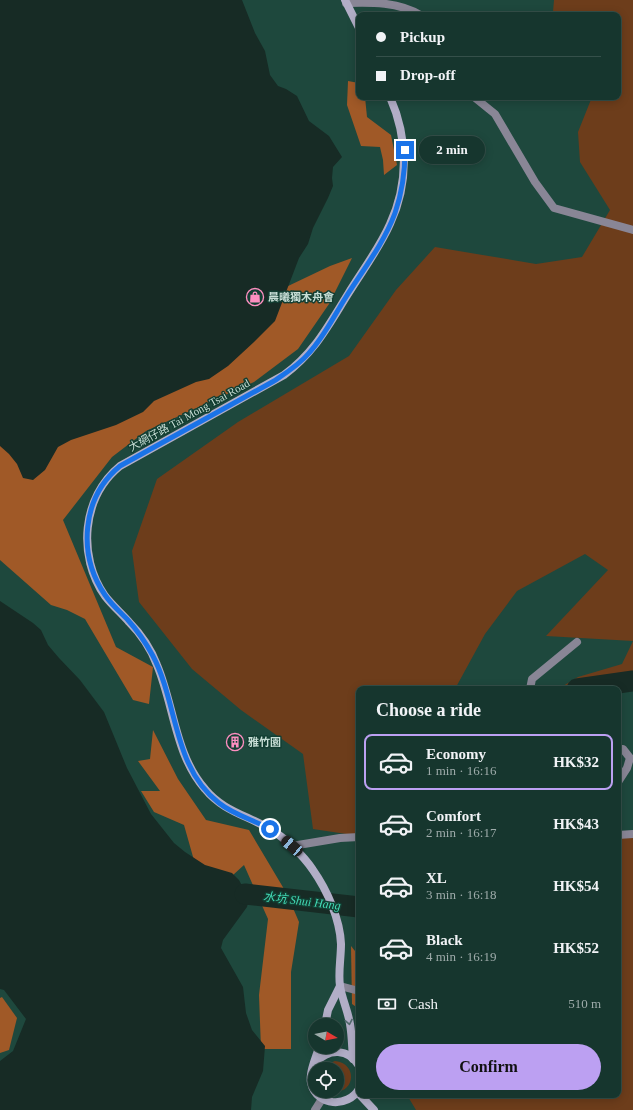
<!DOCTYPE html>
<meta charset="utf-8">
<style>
body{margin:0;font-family:"Times New Roman","Noto Sans TC",serif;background:#1f3e36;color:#f1f3f6;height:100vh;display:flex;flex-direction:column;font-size:15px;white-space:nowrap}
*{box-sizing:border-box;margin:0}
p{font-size:13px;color:#9eabaa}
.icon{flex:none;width:22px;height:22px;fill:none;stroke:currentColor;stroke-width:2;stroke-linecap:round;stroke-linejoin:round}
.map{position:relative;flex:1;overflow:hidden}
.drawer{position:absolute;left:356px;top:686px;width:265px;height:412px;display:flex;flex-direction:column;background:#16362e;border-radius:8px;box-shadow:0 2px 10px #0003,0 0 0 1px #35504a}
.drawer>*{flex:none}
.top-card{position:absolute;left:356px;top:12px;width:265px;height:88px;border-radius:8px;box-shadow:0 2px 10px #0003,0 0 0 1px #35504a;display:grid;align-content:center;height:88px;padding:0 20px;background:#16362e}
.needle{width:26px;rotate:100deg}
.fabs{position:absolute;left:308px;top:1018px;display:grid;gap:8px}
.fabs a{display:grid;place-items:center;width:36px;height:36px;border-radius:50%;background:#16362e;box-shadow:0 2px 10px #0003,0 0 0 1px #35504a;font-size:20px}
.end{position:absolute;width:18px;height:18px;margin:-9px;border:5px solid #1a73e8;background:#fff;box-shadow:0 0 0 2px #fff}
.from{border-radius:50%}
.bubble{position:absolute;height:28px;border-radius:14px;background:#16362e;box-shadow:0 2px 10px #0003,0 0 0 1px #35504a;font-size:13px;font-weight:600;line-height:28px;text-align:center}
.car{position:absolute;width:12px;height:24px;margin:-12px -6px;border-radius:5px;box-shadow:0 0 3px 1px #0007;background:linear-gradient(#222 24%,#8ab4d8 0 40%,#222 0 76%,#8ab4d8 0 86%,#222 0)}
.top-card b{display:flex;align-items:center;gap:14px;height:38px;font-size:15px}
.top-card b+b{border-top:1px solid #35504a}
.top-card i{width:10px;height:10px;background:#f1f3f6}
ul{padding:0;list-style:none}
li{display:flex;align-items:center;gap:12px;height:56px;margin:0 8px 6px;padding:0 12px;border:2px solid transparent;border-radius:8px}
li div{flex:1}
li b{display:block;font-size:15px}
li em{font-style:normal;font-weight:600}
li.on{border-color:#bca0f2}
li>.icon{width:36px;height:36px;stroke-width:1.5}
h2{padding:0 20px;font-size:18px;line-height:48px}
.pay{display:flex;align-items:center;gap:10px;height:44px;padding:0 20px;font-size:15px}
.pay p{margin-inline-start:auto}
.button{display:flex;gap:8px;margin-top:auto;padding:8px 20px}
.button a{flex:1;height:46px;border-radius:24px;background:#bca0f2;color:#111;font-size:16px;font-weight:600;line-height:46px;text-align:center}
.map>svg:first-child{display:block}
</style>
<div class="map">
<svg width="633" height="1110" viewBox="0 0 633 1110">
<rect width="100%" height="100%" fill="#1e483d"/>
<g fill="#6d3d1b">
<polygon points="554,0 633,0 633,675 590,689 558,689 578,677 622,664 633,641 546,636 608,570 585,554 517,591 485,634 455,689 359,689 359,833 353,835 313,829 303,754 241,710 192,669 139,602 132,551 157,479 238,422 349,356 396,290 435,247 536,264 582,257 610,210 580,162 578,132 592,97 618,97 618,15 554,15 553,12"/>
<polygon points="618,835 633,835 633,1110 416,1110 407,1095 618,1095"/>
<path d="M335 1061C360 1064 354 1097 330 1091H337V1069H323L330 1063Z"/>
</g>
<g fill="#a05927">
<polygon points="348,81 359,83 359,97 365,97 367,117 391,135 397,165 384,175 383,160 380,147 361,146 347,105"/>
<polygon points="352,258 329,304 298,349 254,382 146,431 112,457 63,520 116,647 153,667 149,704 133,700 85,619 67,610 51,605 0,560 0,423 84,418 286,287 330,266"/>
<polygon points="153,730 178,779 206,820 249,830 287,894 299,922 291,972 291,1049 261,1049 259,995 268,919 244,865 233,875 197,871 184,825 154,812 141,791 160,791 138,761 150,759"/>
<polygon points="359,895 359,923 345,901"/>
<polygon points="351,946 359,956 359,1009 352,1004"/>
<polygon points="2,997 17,1018 9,1050 0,1053 0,998"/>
</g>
<g fill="#172b25">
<polygon points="0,0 242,0 255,33 265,51 270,75 278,86 286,89 297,96 309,121 329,136 342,157 333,167 332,178 333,186 328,198 313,228 308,244 299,258 275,321 254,342 228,366 209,379 196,382 154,401 143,412 116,425 71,440 58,447 45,470 33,480 23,478 17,464 9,454 0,446"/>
<polygon points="0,601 33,623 41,630 48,645 59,658 80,680 104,712 127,768 151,814 174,843 185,852 205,865 232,873 239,880 249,899 247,907 223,940 221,948 243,987 246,1013 252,1030 265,1046 263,1071 252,1097 251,1110 0,1110 0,1061 13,1051 26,1019 4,990 0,989"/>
</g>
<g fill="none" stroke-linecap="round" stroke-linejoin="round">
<g stroke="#172b25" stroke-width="21">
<polyline points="577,689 633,681"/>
<polyline points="245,894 359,907"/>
</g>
<g stroke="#898696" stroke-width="8">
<path d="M346 3C371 2 399 2 420 15"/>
<polyline points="474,97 495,114 535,182 554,208 633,230"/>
<polyline points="530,689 532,679 577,642"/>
<polyline points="618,750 623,749 630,758 627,768 618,782"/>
<polyline points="618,835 633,834"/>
<polyline points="292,846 340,838 359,837"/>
<polyline points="340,986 359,991"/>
</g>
<polyline stroke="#898696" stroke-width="8" points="315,1110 322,1099"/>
<g stroke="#b2aec7" stroke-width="8">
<polyline points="345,0 359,28"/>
<polyline points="325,1025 328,1010 340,986"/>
<path d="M319 1047C316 1058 309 1072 311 1083 317 1107 348 1108 359 1089"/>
<path d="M353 1059C352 1047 352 1035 350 1024 348 1011 342 999 340 986 338 973 341 958 341 944 340 919 327 890 313 870 303 855 285 838 270 829 246 815 223 811 205 789 175 755 174 705 157 665 151 649 141 634 129 622 121 613 112 605 105 596 77 556 82 497 120 466L284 375C315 352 328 326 348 294 362 271 379 249 390 224 409 183 408 138 390 97"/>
<path d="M315 1063C329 1048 348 1048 359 1066"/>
<polyline points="360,1095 374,1110"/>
</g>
</g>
<defs><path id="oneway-chevron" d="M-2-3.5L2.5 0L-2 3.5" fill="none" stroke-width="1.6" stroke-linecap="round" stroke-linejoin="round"/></defs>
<use stroke="#526b6e" href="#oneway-chevron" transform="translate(349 1022) rotate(79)"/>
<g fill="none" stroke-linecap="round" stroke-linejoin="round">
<path stroke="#1a73e8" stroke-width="5" d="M270 829C254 820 234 815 219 803 173 768 178 704 153 656 146 643 137 630 127 619 119 611 111 604 105 595 77 554 82 497 120 466L274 381C286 373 299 365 309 353 324 337 334 316 346 297 363 270 384 243 395 213 402 193 405 172 405 150"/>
</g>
<defs>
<g id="shop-ring" transform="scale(0.9)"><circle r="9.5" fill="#123e32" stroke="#fd8ec0" stroke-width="1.5"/><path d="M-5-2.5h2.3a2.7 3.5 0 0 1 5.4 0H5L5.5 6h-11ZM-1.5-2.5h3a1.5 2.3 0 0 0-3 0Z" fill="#fd8ec0"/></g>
<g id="building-ring" transform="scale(0.9)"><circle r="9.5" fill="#123e32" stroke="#fd8ec0" stroke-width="1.5"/><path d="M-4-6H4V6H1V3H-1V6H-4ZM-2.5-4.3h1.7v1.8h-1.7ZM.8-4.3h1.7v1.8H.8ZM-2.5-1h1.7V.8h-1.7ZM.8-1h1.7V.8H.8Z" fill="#fd8ec0"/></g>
</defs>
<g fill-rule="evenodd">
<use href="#shop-ring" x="255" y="297"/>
<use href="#building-ring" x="235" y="742"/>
</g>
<g text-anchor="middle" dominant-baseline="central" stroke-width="3" stroke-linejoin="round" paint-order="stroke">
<g font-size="11" font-weight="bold" fill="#c8ded6" stroke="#123e32" text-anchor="start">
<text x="268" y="297">晨曦獨木舟會</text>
<text x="248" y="742">雅竹園</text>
</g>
<g font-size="11" fill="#c8ded6" stroke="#123e32">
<text transform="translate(189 415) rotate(-29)">大網仔路 Tai Mong Tsai Road</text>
</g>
<g font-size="12" font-style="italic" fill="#43dbb6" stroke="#123e32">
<text transform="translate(302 901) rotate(7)">水坑 Shui Hang</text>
</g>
</g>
</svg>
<div class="fabs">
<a><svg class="needle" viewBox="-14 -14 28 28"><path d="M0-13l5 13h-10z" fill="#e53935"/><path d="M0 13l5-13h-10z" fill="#9eabaa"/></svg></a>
<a><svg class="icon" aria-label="locate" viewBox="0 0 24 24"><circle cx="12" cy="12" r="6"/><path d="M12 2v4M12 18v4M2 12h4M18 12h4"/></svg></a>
</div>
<i class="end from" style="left:270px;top:829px"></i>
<i class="end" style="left:405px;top:150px"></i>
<div class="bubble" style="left:419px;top:136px;width:66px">2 min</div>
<i class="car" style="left:292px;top:846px;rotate:310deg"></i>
<div class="top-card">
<b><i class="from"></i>Pickup</b>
<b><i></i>Drop-off</b>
</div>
<section class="drawer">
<h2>Choose a ride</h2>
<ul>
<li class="on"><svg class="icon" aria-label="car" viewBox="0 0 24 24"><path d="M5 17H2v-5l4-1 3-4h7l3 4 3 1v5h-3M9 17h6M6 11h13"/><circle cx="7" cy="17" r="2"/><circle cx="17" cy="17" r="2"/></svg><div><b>Economy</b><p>1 min · 16:16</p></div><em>HK$32</em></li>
<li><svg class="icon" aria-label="car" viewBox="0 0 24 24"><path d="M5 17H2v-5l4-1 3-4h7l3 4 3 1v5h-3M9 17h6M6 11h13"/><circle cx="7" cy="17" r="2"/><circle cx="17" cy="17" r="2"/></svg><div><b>Comfort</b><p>2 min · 16:17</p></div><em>HK$43</em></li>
<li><svg class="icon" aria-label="car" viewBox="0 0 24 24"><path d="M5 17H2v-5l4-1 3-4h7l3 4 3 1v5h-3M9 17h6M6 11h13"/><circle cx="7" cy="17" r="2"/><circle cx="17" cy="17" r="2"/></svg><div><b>XL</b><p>3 min · 16:18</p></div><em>HK$54</em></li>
<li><svg class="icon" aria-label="car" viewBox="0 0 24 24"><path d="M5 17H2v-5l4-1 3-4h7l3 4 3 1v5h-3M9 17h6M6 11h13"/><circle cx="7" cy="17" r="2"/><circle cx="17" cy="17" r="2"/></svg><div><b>Black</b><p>4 min · 16:19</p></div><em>HK$52</em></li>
</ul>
<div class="pay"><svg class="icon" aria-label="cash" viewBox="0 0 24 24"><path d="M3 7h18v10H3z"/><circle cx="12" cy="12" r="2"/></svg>Cash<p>510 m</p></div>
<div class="button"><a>Confirm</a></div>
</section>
</div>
